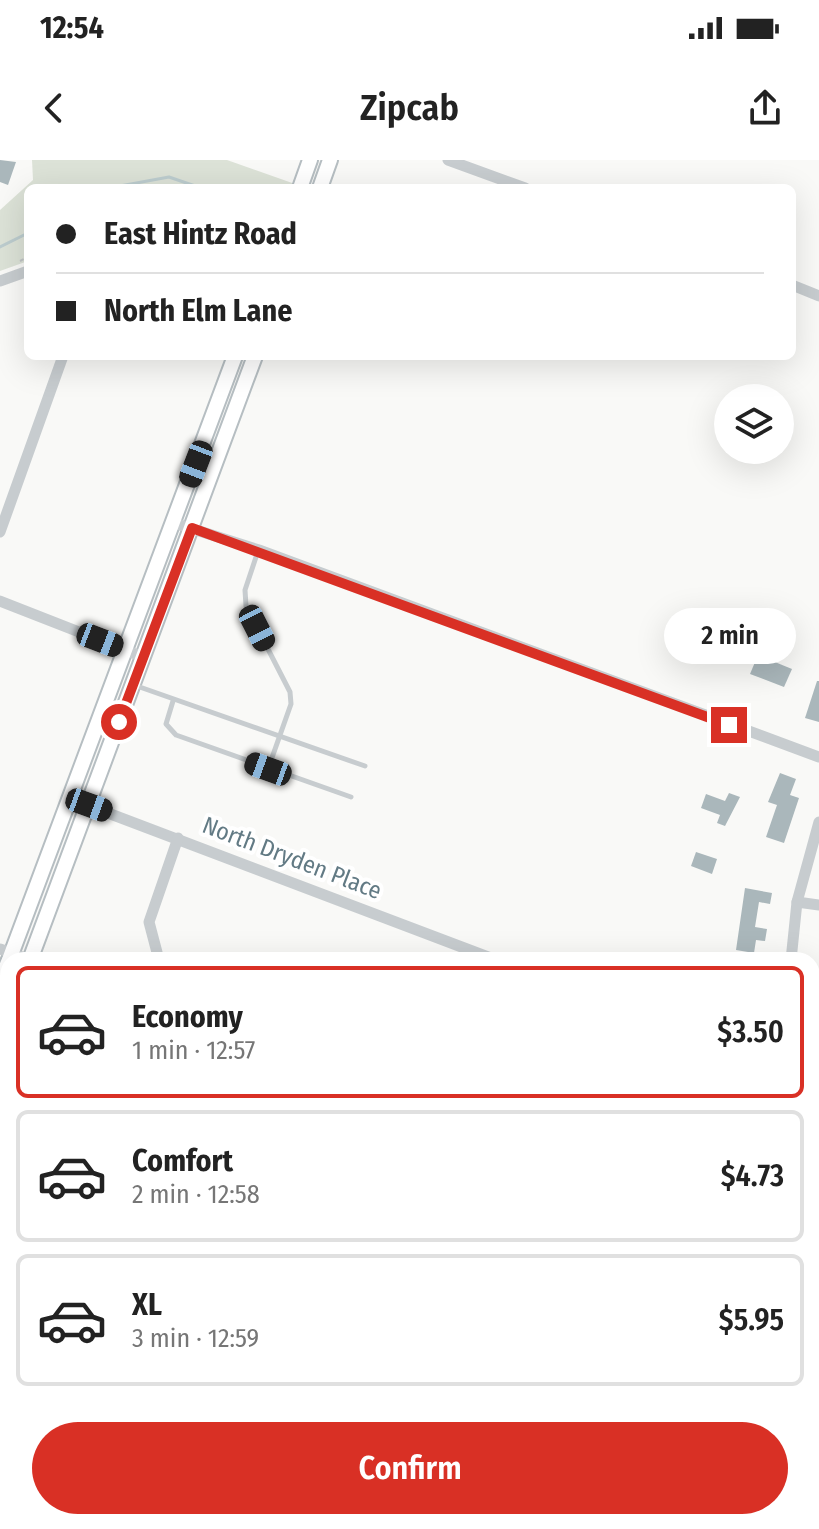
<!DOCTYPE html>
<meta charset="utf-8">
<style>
body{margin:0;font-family:"Fira Sans Condensed",sans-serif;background:#f6f6f6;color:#222;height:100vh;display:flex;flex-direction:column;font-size:30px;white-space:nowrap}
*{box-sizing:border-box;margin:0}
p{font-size:26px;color:#767676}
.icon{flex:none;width:44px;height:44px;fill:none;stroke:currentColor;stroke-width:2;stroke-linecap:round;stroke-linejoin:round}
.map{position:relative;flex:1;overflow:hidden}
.drawer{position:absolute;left:0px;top:792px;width:820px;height:578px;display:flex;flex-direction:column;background:#fff;border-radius:24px 24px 0 0;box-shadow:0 8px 32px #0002}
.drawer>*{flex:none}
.hud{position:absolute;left:24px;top:24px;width:772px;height:176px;border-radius:12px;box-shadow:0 8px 32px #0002;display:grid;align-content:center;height:176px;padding:0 32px;background:#fff}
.controls{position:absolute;left:714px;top:224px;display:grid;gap:16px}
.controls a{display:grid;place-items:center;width:80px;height:80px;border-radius:50%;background:#fff;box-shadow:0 8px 32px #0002;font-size:40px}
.end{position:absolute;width:36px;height:36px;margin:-18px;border:10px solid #d93025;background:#fff;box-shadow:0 0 0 4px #fff}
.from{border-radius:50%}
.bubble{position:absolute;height:56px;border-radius:28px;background:#fff;box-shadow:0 8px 32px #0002;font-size:26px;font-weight:600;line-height:56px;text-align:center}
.car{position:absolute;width:24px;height:48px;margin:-24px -12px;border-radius:10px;box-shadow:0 0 6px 2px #0007;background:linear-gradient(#222 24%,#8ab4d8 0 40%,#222 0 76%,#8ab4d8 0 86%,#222 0)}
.hud b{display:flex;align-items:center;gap:28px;height:76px;font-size:30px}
.hud b+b{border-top:2px solid #e0e0e0}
.hud i{width:20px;height:20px;background:#222}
ul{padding:14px 0 0;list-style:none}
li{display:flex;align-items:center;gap:24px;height:132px;margin:0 16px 12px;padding:0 16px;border:4px solid #e0e0e0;border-radius:12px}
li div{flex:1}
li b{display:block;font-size:30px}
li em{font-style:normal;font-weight:600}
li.on{border-color:#d93025}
li>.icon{width:72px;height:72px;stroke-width:1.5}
.cta{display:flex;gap:16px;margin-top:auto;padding:16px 32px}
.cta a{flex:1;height:92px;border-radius:48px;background:#d93025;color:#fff;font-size:32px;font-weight:600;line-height:92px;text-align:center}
.status{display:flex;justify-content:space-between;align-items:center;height:56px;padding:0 40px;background:#fff;direction:ltr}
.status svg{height:22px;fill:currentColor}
header{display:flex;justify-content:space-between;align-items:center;height:104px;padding:0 32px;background:#fff;font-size:36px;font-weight:600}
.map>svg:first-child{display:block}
</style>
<div class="status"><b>12:54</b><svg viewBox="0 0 49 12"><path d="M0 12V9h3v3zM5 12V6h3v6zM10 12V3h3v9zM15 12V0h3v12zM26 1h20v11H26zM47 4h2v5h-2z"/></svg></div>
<header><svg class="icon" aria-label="back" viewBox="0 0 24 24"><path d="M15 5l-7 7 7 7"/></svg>Zipcab<svg class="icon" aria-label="share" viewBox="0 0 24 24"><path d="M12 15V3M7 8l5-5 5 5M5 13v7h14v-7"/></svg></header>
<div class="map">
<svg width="819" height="1369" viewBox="0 0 819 1369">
<rect width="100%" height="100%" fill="#f9f9f7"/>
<polygon fill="#e7e9e8" points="0,1243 8,1248 8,1336 0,1357"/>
<g fill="#dce2d7">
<polygon points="32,0 227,0 295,24 293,28 28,28 28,101 0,111 0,50 33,20"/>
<polygon points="401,1362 692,1362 695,1369 403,1369"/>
</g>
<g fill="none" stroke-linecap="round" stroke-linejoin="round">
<g stroke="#bcccce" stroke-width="3">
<polyline points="109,28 169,17 201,28"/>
<polyline points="0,87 28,73"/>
</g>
</g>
<g fill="#aab7bb">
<polygon points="0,0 16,2 8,25 0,22"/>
<polygon points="714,475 743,486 737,501 721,495 718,502 707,497"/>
<polygon points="758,495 792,509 784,527 750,514"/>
<polygon points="817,521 819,521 819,562 805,558"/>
<polygon points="780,613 796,619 790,635 799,638 784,683 766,677 777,645 768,642"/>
<polygon points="729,633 740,637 725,666 717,663 720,655 701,648 706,634 725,641"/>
<polygon points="696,692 717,699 712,714 691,706"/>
<polygon points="745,728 772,733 770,744 759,742 755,767 767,769 765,781 756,780 754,793 736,790"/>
</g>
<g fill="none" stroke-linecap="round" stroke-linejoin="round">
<g stroke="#b6bec2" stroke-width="18">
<g id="secondary">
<polyline points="300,28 310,0"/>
<polyline points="320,28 330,0"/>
<polyline points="9,800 235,196"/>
<polyline points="30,800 255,196"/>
<polyline points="0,822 8,802"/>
<polyline points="0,882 8,859"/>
<polyline points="0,1212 8,1216"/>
<polyline points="0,1236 8,1240"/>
<polyline points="113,1362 115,1369"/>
<polyline points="134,1362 137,1369"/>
</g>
</g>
<g stroke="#c0c4c5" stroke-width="2" stroke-dasharray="4 4" stroke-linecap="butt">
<polyline points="20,101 28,97"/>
<polyline points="399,1362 401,1369"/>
<polyline points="604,1362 604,1369"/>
</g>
<g stroke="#c7cccf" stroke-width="5">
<polyline points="258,391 245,430 246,446 290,532 291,544 268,609"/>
<polyline points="134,525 365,606"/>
<polyline points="173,541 166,564 176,575 351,637"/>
<polyline points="0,1296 8,1276"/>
</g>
<g stroke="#c7cccf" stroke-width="11">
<polyline points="448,0 525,28"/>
<polyline points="0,121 28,111"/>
<polyline points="792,125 819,136"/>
<polyline points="174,363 259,390 819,597"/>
<polyline points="0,372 63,196"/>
<polyline points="0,441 143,497"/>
<polyline points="71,639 496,800"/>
<polyline points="797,742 819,745"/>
<polyline points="0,789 30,800"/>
<polyline points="159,800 149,762 178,678"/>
<polyline points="791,800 797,742 819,662"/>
<polyline points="812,908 819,911"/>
<polyline points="0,948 8,951"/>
<polyline points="812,1074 819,1077"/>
<polyline points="812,1109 819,1088"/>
<polyline points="812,1224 819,1232"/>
<polyline points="321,1362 322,1369"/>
<polyline points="702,1362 704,1369"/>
<polyline points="11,1369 13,1362"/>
</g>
<use href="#secondary" stroke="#fff" stroke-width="14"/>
</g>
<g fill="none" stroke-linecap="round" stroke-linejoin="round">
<polyline stroke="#d93025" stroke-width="10" points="119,562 192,368 729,565"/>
</g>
<g text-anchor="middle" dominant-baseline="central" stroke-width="8" stroke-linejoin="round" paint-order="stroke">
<g font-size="24" fill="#627a84" stroke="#fff">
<text transform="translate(292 698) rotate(21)">North Dryden Place</text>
</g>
</g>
</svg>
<div class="controls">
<a><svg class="icon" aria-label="layers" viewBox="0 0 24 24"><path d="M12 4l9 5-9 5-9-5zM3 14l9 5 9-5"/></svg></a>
</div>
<i class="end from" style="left:119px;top:562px"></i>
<i class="end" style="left:729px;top:565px"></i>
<div class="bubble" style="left:664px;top:448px;width:132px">2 min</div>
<i class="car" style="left:196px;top:304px;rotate:201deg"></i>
<i class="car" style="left:257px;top:468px;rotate:153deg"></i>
<i class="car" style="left:100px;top:480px;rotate:111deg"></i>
<i class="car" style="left:268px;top:609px;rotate:290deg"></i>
<i class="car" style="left:89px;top:645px;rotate:110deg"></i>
<div class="hud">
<b><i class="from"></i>East Hintz Road</b>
<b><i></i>North Elm Lane</b>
</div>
<section class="drawer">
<ul>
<li class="on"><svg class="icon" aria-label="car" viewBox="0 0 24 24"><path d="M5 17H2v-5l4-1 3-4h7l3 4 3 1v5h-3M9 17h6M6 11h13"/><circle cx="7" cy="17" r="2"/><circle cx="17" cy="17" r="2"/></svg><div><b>Economy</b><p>1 min · 12:57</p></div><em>$3.50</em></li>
<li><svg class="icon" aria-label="car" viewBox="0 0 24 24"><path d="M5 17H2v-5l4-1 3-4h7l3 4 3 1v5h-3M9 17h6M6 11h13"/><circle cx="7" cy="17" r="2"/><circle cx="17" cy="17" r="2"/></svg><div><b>Comfort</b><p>2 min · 12:58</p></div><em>$4.73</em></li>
<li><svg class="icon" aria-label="car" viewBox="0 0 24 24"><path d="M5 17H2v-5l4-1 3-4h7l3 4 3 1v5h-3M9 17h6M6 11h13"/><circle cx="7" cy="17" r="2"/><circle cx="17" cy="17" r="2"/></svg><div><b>XL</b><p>3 min · 12:59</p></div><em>$5.95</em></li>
</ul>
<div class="cta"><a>Confirm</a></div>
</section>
</div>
